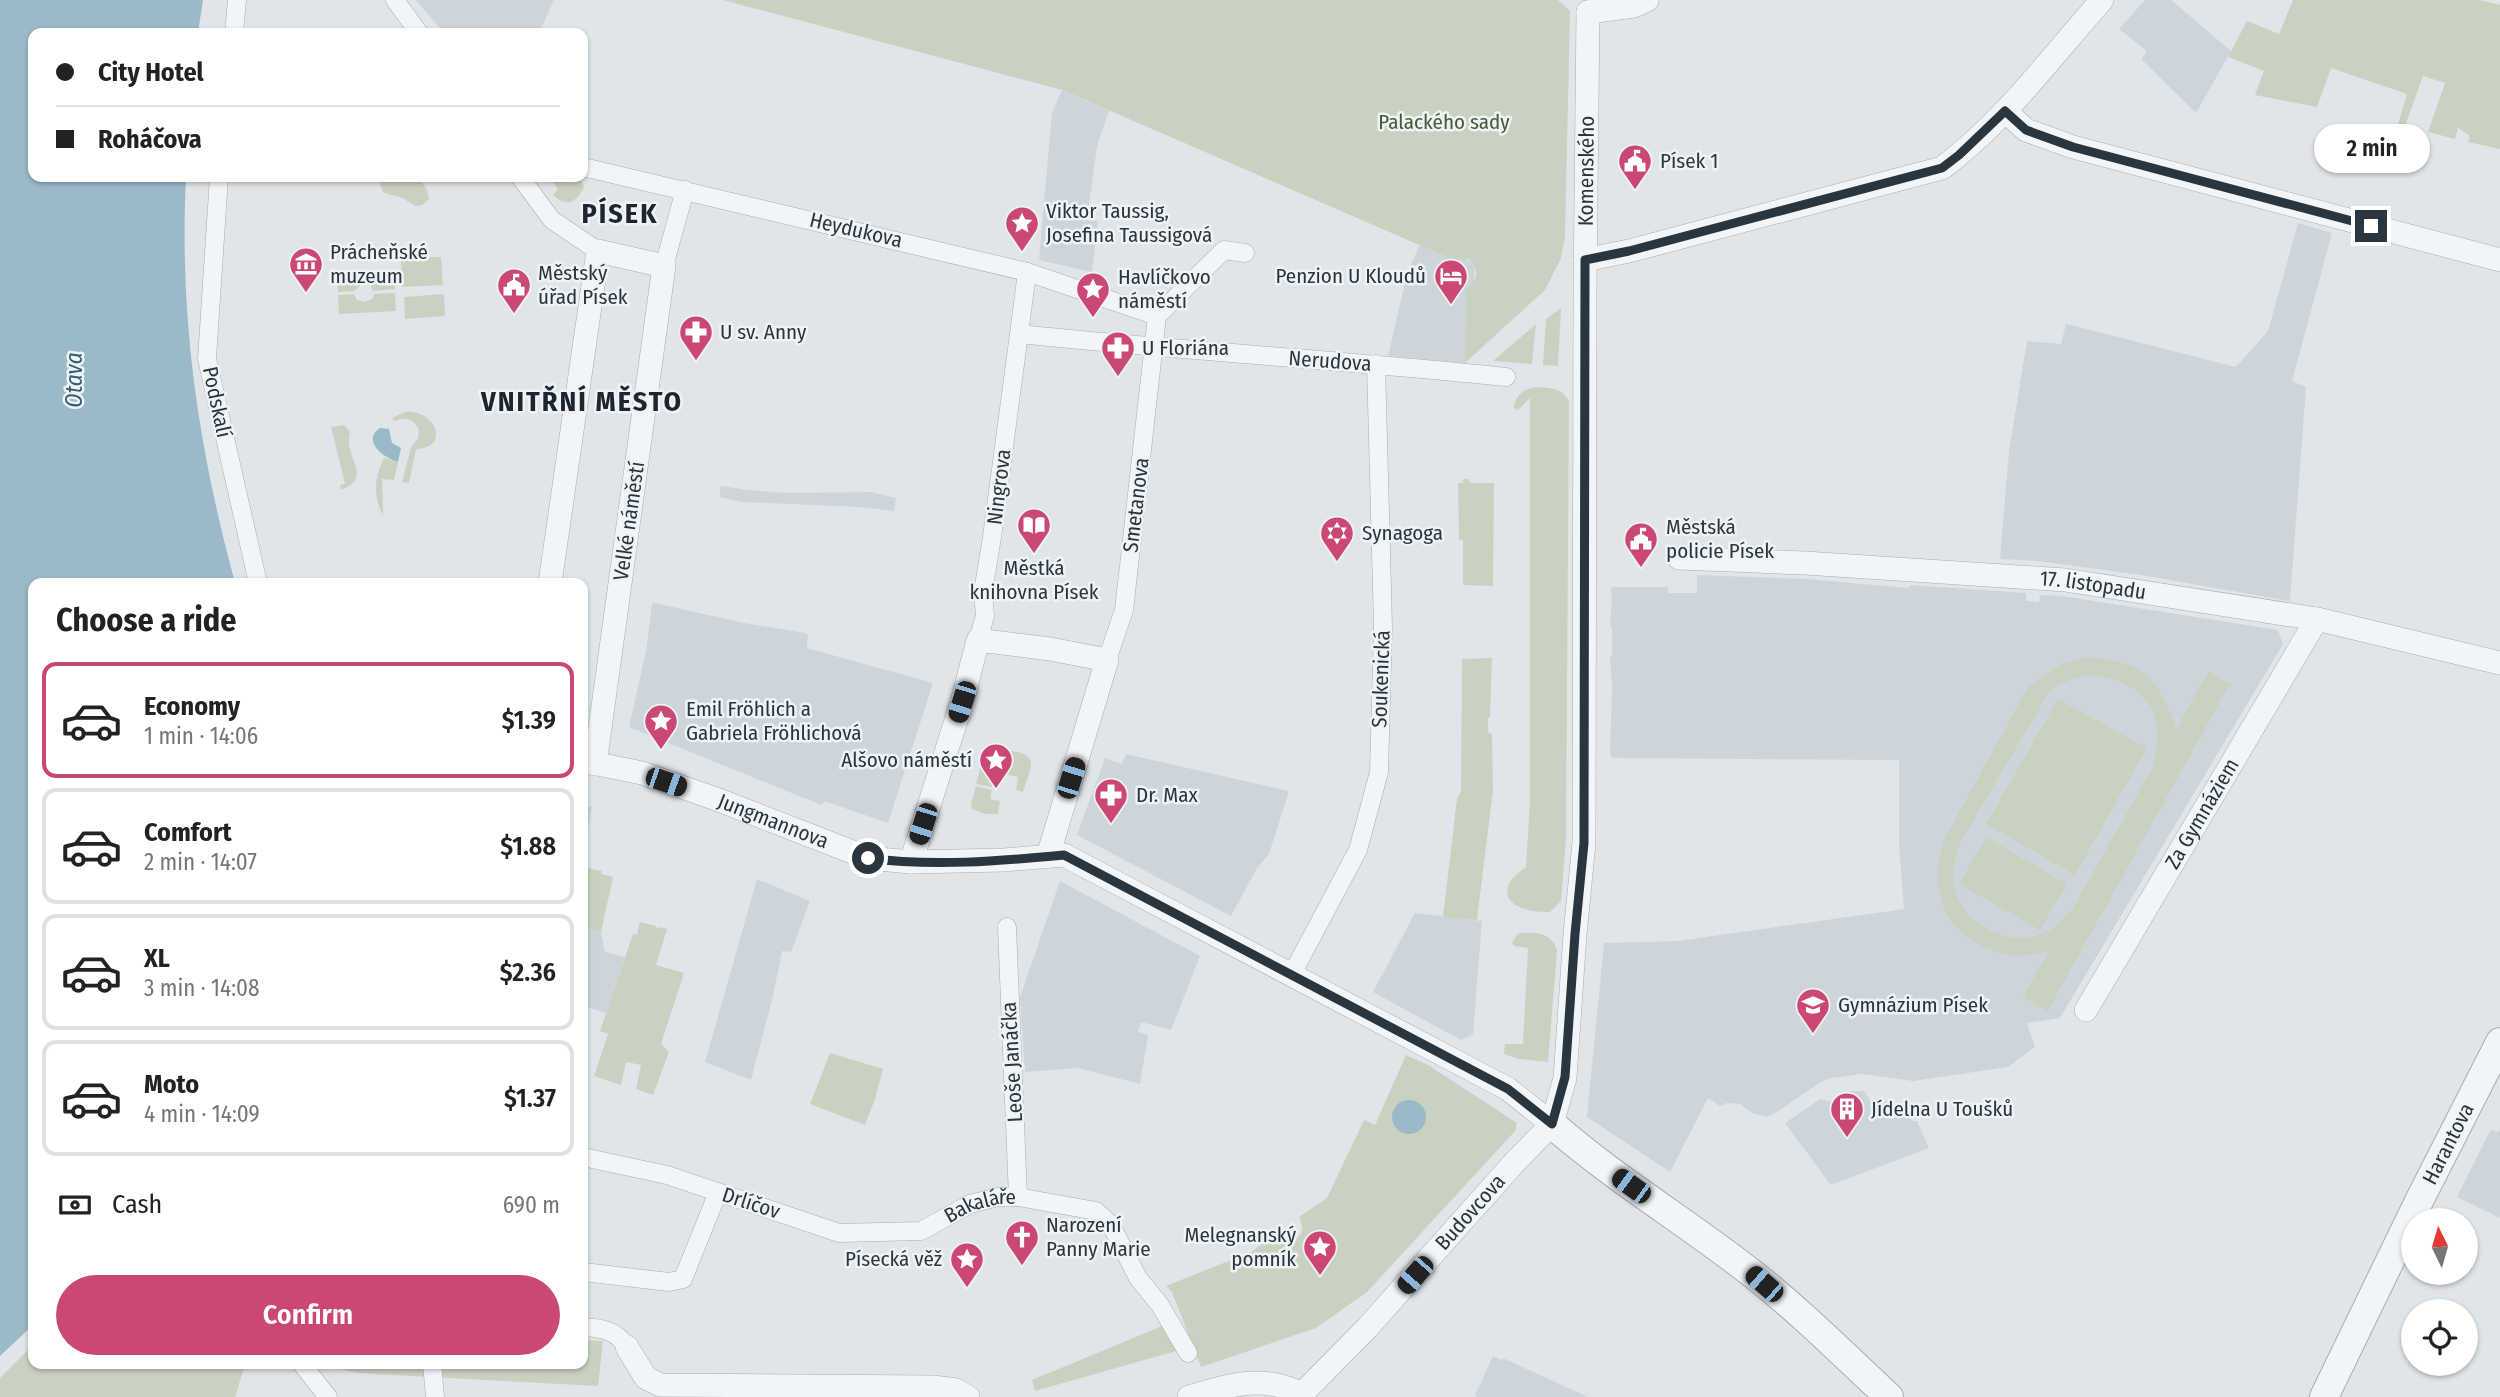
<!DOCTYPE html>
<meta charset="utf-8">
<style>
body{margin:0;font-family:"Fira Sans Condensed",sans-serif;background:#f2f2f2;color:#222;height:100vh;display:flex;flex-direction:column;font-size:26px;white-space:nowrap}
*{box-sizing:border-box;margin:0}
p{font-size:23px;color:#767676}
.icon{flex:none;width:38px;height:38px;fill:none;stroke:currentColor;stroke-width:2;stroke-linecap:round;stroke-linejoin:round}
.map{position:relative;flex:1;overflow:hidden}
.sheet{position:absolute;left:28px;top:578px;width:560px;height:791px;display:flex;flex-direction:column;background:#fff;border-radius:14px;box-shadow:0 2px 5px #0004}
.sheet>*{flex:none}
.top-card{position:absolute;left:28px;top:28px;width:560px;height:154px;border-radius:14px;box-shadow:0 2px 5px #0004;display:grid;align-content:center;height:154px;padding:0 28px;background:#fff}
.needle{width:46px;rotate:355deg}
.tools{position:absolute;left:2401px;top:1208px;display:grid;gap:14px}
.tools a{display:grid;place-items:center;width:77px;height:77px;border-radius:50%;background:#fff;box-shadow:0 2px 5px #0004;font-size:35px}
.end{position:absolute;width:32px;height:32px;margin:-16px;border:9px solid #29353f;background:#fff;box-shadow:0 0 0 4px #fff}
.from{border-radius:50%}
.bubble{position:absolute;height:49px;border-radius:24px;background:#fff;box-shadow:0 2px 5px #0004;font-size:23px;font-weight:600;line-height:49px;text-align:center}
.car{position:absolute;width:21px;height:42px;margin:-21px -10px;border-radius:9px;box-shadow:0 0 5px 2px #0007;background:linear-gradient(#222 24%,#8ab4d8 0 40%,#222 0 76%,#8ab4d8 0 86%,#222 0)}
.top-card b{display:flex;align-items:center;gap:24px;height:66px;font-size:26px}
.top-card b+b{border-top:2px solid #e0e0e0}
.top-card i{width:18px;height:18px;background:#222}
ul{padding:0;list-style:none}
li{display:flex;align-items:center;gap:21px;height:116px;margin:0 14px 10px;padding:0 14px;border:4px solid #e0e0e0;border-radius:14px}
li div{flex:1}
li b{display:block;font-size:26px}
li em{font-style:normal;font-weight:600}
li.selected{border-color:#cb4774}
li>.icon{width:63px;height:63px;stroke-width:1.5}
h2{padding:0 28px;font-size:32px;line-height:84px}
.pay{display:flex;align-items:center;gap:18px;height:77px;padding:0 28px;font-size:26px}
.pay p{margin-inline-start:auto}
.action{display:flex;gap:14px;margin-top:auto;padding:14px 28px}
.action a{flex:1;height:80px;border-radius:42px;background:#cb4774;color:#fff;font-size:28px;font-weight:600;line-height:80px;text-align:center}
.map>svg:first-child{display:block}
</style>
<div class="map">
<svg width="2500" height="1397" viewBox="0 0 2500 1397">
<rect width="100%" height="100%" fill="#e0e5e9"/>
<g fill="#ced5da">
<polygon points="416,0 554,0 539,33 444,33"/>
<polygon points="2145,0 2171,0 2231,51 2196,113 2141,59 2147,51 2119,29"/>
<polygon points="1062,90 1109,111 1097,146 1087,220 1098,221 1092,272 1039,260 1052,113"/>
<polygon points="2298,223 2332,233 2292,381 2306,387 2290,601 2141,575 2038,561 2000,559 2009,451 2027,341 2061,344 2066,324 2236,367 2268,331"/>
<polygon points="1420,245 1454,260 1466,258 1475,266 1474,281 1466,287 1465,363 1388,356 1408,270"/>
<polygon points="721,486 748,490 787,493 871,492 896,498 894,511 859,507 743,502 719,497"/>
<polygon points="1697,575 1806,579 1909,588 1910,585 2026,593 2026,601 2039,602 2040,595 2062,596 2278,630 2283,644 2060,1018 2027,1023 2035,1047 2008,1067 1913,1081 1862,1074 1832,1078 1822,1081 1777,1112 1766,1117 1752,1113 1740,1104 1727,1103 1720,1106 1708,1098 1670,1172 1587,1117 1604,943 1678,941 1904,909 1899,846 1899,760 1612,758 1610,754 1612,686 1610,657 1612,654 1612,627 1610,625 1612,594 1610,591 1612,587 1668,587 1668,593 1697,593"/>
<polygon points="655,603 744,623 805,633 808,635 807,648 933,683 888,823 824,801 821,805 629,727 646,651 652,604"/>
<polygon points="1126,754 1289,791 1269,854 1257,868 1231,916 1077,835 1105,758 1122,764"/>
<polygon points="583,805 592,807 583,858"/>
<polygon points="757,879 810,901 791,952 782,951 773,996 751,1080 705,1062"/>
<polygon points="1060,881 1200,956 1171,1030 1141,1022 1138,1032 1148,1035 1140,1084 1078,1068 1025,1072 1020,997"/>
<polygon points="1415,913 1482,921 1473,1034 1461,1040 1373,992"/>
<polygon points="583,928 601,932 605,952 625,957 606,1013 583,1006"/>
<polygon points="1851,1091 1864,1091 1875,1108 1889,1099 1904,1118 1908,1116 1913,1121 1917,1121 1929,1148 1831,1185 1785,1123 1820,1099 1833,1102"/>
<polygon points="2491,1129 2498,1132 2500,1129 2500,1218 2457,1197"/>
<polygon points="1493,1356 1502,1360 1503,1358 1588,1397 1477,1397 1475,1395"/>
</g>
<g fill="#c9d2c1" fill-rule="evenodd">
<path d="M723 0H1558L1570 11 1565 236 1561 258 1545 290 1465 363 1466 287C1479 280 1479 269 1469 259L1454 260 1062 90Z"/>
<polygon points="2293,0 2480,0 2500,5 2500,149 2468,142 2470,136 2458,128 2455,139 2428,132 2445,83 2423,76 2405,126 2398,124 2407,94 2331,68 2317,107 2255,95 2264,71 2228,57 2247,21 2279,34"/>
<path d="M377 177C398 177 427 171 429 199 417 213 412 202 400 197 394 195 389 195 383 192Z"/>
<path d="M549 177H575L581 180 584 187C576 203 567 208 553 195L558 189Z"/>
<polygon points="441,257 443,285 402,287 401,258"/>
<polygon points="394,271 395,289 373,291 371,286 362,284 354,291 338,292 337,273"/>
<polygon points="395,293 396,311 339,314 338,295 354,294 357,300 364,302 372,299 374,294"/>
<polygon points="444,294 445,316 405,319 404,297"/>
<polygon points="1561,308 1558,366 1543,365 1546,319"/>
<polygon points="1536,324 1532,364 1493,361"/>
<path d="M1535 387C1550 388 1561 387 1569 401L1566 839 1561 901 1550 912C1535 913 1499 908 1509 884 1511 878 1521 871 1526 867L1530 801V398L1518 410 1514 408C1515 396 1523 389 1535 387Z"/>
<path d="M405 412C436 409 451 449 416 449L409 483 402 482 411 447 418 439 419 430C415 419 405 416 395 421L392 418Z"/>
<path d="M344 425 350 432C343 460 375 476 341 490L340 485 345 484 331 427Z"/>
<path d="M384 458 398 462 394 480 382 479 383 516C373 496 374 478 384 458Z"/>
<polygon points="1463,479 1469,479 1470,483 1494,483 1493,586 1463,585 1463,540 1459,540 1458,483 1463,483"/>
<path d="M2083 657C2141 661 2158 673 2176 729L2208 672 2230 684 2047 1012 2023 997 2048 952C2036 953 2023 957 2010 955 1949 945 1923 892 1946 836L2027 689C2046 671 2059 664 2083 657ZM2096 675C2151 686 2166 714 2153 767L2071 911C2062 921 2053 930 2041 934 1999 949 1950 915 1953 870 1954 861 1958 851 1960 843L2051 689 2076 677Z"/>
<polygon points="1492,658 1490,717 1488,718 1488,732 1492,734 1493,790 1477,920 1443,917 1457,799 1461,791 1462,659"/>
<polygon points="2058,699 2147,748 2075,875 1986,824"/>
<polygon points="994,750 1007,751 1004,774 994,773 992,787 976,784 983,757"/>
<path d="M1011 751C1042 754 1029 771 1023 792L1016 790 1018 777 1008 775Z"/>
<polygon points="976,786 992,790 990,799 1000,801 998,814 985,814 972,809 971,804"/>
<polygon points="1986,837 2067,884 2040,930 1959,884"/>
<polygon points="583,867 602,871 602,874 613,877 601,932 583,928"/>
<polygon points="640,922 656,926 655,930 658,927 667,929 656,965 684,973 661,1044 669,1052 653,1095 636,1089 641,1065 626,1062 621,1085 594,1076 608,1034 600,1031 633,934 637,935"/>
<path d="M1521 933C1537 932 1552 933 1557 950L1548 1062 1519 1059 1504 1054 1505 1044H1523L1528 948 1514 946 1512 943 1517 934Z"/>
<polygon points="830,1053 883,1069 875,1099 865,1125 810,1104"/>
<path d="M1406 1055 1428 1065 1517 1123 1515 1131 1367 1292 1316 1328 1201 1367 1172 1292 1166 1286 1251 1252 1276 1233 1283 1240H1295C1304 1232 1304 1228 1299 1217L1327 1198 1364 1120 1375 1125Z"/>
<polygon points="1162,1326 1169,1332 1176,1351 1035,1391 1032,1380"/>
<path d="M583 1340 603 1341 598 1386 374 1374C359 1373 342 1372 331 1363H583Z"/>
<polygon points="33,1345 33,1363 258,1363 244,1368 235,1397 0,1397 0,1378"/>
</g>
<g fill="#9cb9c8">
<path d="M0 0H203L198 33H33V177H186C179 319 198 446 235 583H33V1325L0 1356Z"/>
<path d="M380 428 389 429 392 443 401 448 398 462C384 458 361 441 380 428Z"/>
<circle cx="1409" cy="1117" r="17"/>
</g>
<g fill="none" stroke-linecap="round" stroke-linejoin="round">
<g stroke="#a5adb3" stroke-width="19">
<g id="pedestrian">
<polyline points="395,0 419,33"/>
<polyline points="234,33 237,0"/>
<polyline points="583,167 1027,272 1157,316"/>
<polyline points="219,177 207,359 258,583"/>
<polyline points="520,177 552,220 598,251"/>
<polyline points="664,266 685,190"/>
<path d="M1027 272 1019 334C1181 351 1344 360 1506 377"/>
<polyline points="1157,316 1224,250 1245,253"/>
<polyline points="978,640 985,616 983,592 992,537 1019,334"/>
<polyline points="1107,660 1124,610 1157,316"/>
<polyline points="1007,927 1018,1197"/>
<polyline points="1292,974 1358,850 1379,772 1383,626 1376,364"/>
<path id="s1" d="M583 1157 667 1175 839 1233 921 1231 970 1204 998 1197H1018L1096 1211 1111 1225 1138 1278 1160 1305 1188 1353"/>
<polyline points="583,1272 669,1282 683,1279 718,1192"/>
<path d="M583 1327C602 1328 616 1330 627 1347"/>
<polyline points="301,1363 328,1397"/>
<polyline points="432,1363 435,1397"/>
</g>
</g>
<g stroke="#a5adb3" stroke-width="24">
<g id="minor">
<polyline points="1588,12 1634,6 1647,0"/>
<polyline points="2005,111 2026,130 2073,147 2500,260"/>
<path d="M1585 260 1629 251 1942 168C2004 122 2051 57 2102 0"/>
<path id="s2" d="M1679 558 1805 563 2065 580 2317 619 2500 663"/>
<polyline points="550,583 598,251 664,266 595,764"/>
<path id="s3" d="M583 761 642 773 716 799 868 858 911 862 1004 860 1064 855 1508 1089 1552 1124"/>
<polyline points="911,862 962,702 978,640 1050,649 1107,660 1048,856"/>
<path id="s4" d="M2086 1010 2317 619"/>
<polyline points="627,1347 646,1378 660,1385 933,1387 956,1390 968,1397"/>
<path d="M1189 1397C1230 1385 1262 1374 1302 1394"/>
<path id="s5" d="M1299 1397 1367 1328 1514 1163 1552 1124 1565 1078 1575 934 1584 843 1585 291 1588 12"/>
</g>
</g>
<g stroke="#a5adb3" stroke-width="30">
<g id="tertiary">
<path d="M1552 1124C1612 1177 1682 1219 1745 1268 1796 1307 1842 1353 1889 1397"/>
<path id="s6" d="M2324 1397 2420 1199 2500 1042"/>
</g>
</g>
<use href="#pedestrian" stroke="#f2f5f7" stroke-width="18"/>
<use href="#minor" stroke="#f2f5f7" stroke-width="23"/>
<use href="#tertiary" stroke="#f2f5f7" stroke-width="28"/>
</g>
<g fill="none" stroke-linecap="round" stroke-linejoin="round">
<path stroke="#29353f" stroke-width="9" d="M868 858C932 867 1000 861 1064 855L1508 1089 1552 1124 1565 1077 1575 934 1584 843 1585 260 1629 251 1942 168 1959 155 2005 111 2026 130 2073 147 2371 226"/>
</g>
<defs>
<g id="civic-pin" transform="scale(1.75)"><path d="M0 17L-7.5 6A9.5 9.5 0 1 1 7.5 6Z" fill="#cb4774" stroke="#eff3f6"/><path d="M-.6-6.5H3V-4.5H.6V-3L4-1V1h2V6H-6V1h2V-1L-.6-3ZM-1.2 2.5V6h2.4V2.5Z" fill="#fff"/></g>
<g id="sight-pin" transform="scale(1.75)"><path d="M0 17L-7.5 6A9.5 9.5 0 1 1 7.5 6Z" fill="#cb4774" stroke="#eff3f6"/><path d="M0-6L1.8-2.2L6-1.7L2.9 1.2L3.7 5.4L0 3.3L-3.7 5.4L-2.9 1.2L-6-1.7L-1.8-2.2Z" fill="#fff"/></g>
<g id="museum-pin" transform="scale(1.75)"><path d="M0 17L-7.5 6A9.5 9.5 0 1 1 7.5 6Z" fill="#cb4774" stroke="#eff3f6"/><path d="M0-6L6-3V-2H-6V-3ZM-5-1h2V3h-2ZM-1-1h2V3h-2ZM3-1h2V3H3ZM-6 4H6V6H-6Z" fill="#fff"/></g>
<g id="hotel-pin" transform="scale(1.75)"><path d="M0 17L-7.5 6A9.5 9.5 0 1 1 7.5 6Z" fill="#cb4774" stroke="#eff3f6"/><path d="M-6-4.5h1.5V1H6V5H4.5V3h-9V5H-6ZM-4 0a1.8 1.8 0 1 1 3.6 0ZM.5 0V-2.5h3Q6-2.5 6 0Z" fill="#fff"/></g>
<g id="pharmacy-pin" transform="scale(1.75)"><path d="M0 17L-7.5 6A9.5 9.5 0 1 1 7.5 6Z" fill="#cb4774" stroke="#eff3f6"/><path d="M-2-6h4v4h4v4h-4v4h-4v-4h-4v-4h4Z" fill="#fff"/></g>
<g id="library-pin" transform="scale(1.75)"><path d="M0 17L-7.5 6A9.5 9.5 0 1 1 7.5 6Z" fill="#cb4774" stroke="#eff3f6"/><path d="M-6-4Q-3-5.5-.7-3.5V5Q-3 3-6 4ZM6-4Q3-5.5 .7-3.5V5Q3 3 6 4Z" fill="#fff"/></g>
<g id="synagogue-pin" transform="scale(1.75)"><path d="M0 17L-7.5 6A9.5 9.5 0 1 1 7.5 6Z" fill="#cb4774" stroke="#eff3f6"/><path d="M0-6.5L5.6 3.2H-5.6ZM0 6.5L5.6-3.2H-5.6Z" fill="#fff"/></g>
<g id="school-pin" transform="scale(1.75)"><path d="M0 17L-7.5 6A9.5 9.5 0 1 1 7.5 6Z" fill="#cb4774" stroke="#eff3f6"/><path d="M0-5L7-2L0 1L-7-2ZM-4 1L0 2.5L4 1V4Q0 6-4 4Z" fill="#fff"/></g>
<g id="building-pin" transform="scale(1.75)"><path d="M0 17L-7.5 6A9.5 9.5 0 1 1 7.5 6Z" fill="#cb4774" stroke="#eff3f6"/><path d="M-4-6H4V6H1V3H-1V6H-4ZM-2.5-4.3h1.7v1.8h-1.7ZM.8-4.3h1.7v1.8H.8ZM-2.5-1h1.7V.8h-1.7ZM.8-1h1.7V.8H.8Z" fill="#fff"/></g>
<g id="church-pin" transform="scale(1.75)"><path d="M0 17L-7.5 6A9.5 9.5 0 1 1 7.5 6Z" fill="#cb4774" stroke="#eff3f6"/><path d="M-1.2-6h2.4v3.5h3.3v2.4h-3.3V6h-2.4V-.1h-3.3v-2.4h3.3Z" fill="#fff"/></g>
</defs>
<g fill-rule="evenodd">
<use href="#civic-pin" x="1635" y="161"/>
<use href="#sight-pin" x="1022" y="223"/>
<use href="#museum-pin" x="306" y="264"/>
<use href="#hotel-pin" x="1451" y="276"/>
<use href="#civic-pin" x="514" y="285"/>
<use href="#sight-pin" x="1093" y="289"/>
<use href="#pharmacy-pin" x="696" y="332"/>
<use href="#pharmacy-pin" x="1118" y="348"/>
<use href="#library-pin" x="1034" y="525"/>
<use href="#synagogue-pin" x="1337" y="533"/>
<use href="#civic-pin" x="1641" y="539"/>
<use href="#sight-pin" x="661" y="721"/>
<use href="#sight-pin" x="996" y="760"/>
<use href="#pharmacy-pin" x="1111" y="795"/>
<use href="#school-pin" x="1813" y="1005"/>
<use href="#building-pin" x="1847" y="1109"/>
<use href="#church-pin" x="1022" y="1237"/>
<use href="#sight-pin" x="1320" y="1247"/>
<use href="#sight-pin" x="967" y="1259"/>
</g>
<g text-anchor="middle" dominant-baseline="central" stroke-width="5" stroke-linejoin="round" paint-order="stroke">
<g font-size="21" fill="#445b36" stroke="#eff3f6">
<text x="1444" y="122">Palackého sady</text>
</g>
<g font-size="21" fill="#29353f" stroke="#eff3f6" text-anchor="start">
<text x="1660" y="161">Písek 1</text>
<text x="1046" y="211">Viktor Taussig,<tspan x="1046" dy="24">Josefina Taussigová</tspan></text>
<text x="330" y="252">Prácheňské<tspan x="330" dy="24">muzeum</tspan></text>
<text x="538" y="273">Městský<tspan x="538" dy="24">úřad Písek</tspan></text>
<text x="1426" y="276" text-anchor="end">Penzion U Kloudů</text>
<text x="1118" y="277">Havlíčkovo<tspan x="1118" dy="24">náměstí</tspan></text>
<text x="720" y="332">U sv. Anny</text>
<text x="1142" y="348">U Floriána</text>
<text x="1666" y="527">Městská<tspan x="1666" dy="24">policie Písek</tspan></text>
<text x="1362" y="533">Synagoga</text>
<text x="1034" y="568" text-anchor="middle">Městká<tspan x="1034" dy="24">knihovna Písek</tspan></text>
<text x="686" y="709">Emil Fröhlich a<tspan x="686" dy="24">Gabriela Fröhlichová</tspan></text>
<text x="972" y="760" text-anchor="end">Alšovo náměstí</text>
<text x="1136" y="795">Dr. Max</text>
<text x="1838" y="1005">Gymnázium Písek</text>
<text x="1871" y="1109">Jídelna U Toušků</text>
<text x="1046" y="1225">Narození<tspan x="1046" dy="24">Panny Marie</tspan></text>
<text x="1296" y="1235" text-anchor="end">Melegnanský<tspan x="1296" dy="24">pomník</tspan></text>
<text x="942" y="1259" text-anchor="end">Písecká věž</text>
</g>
<g font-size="21" fill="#29353f" stroke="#eff3f6">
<text stroke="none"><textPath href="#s5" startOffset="1328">Komenského</textPath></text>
<text transform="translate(856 230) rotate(13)">Heydukova</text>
<text transform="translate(1330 361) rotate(4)">Nerudova</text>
<text transform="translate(217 402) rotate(78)">Podskalí</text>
<text transform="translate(999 487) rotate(-83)">Ningrova</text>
<text transform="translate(1136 505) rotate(-83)">Smetanova</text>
<text transform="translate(629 521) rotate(-82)">Velké náměstí</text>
<text stroke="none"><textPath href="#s2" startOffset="415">17. listopadu</textPath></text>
<text transform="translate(1381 679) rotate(-88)">Soukenická</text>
<text stroke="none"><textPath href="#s4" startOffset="228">Za Gymnáziem</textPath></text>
<text stroke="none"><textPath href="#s3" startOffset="200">Jungmannova</textPath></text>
<text transform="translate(1012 1062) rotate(-93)">Leoše Janáčka</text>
<text stroke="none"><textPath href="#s6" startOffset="282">Harantova</textPath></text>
<text transform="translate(751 1203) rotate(18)">Drlíčov</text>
<text stroke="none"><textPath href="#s1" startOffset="415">Bakaláře</textPath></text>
<text stroke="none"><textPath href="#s5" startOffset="252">Budovcova</textPath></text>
</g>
<g font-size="23" font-style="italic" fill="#345c72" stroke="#eff3f6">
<text transform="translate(74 380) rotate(-90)">Otava</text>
</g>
<g font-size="28" font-weight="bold" letter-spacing="2" fill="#1b2630" stroke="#eff3f6">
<text x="620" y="213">PÍSEK</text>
<text x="582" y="401">VNITŘNÍ MĚSTO</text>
</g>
</g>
</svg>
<div class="tools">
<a><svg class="needle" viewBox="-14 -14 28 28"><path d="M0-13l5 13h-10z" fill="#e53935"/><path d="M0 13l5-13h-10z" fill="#767676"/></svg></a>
<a><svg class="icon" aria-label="locate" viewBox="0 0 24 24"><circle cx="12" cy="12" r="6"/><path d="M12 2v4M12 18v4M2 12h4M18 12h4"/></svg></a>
</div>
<i class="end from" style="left:868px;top:858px"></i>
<i class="end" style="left:2371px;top:226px"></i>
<div class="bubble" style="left:2314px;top:124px;width:116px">2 min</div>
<i class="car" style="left:962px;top:702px;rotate:197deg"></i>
<i class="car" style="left:1071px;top:778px;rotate:17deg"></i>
<i class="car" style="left:666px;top:782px;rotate:109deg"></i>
<i class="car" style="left:923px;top:824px;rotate:198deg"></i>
<i class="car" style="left:1631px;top:1186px;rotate:306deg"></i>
<i class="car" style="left:1415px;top:1275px;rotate:221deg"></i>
<i class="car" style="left:1764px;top:1284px;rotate:311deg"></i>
<div class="top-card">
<b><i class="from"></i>City Hotel</b>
<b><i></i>Roháčova</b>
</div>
<section class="sheet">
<h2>Choose a ride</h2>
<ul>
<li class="selected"><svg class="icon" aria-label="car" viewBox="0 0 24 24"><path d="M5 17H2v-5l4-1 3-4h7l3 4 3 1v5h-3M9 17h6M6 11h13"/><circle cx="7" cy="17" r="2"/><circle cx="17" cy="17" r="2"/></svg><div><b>Economy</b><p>1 min · 14:06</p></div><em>$1.39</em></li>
<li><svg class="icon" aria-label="car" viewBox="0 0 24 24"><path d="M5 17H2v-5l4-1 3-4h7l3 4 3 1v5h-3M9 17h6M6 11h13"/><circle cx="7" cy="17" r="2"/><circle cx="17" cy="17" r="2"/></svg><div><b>Comfort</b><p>2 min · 14:07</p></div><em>$1.88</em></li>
<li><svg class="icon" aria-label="car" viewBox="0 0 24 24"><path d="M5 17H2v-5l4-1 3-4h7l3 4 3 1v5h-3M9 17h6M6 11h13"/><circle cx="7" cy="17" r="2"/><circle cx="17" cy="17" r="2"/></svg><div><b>XL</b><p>3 min · 14:08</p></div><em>$2.36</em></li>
<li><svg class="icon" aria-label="car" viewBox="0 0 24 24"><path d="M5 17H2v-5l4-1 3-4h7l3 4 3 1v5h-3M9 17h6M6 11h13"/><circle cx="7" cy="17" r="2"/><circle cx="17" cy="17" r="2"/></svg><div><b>Moto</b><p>4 min · 14:09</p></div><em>$1.37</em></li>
</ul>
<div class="pay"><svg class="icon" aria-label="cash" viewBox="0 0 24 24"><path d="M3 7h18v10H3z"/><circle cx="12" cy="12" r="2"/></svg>Cash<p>690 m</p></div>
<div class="action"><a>Confirm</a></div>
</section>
</div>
